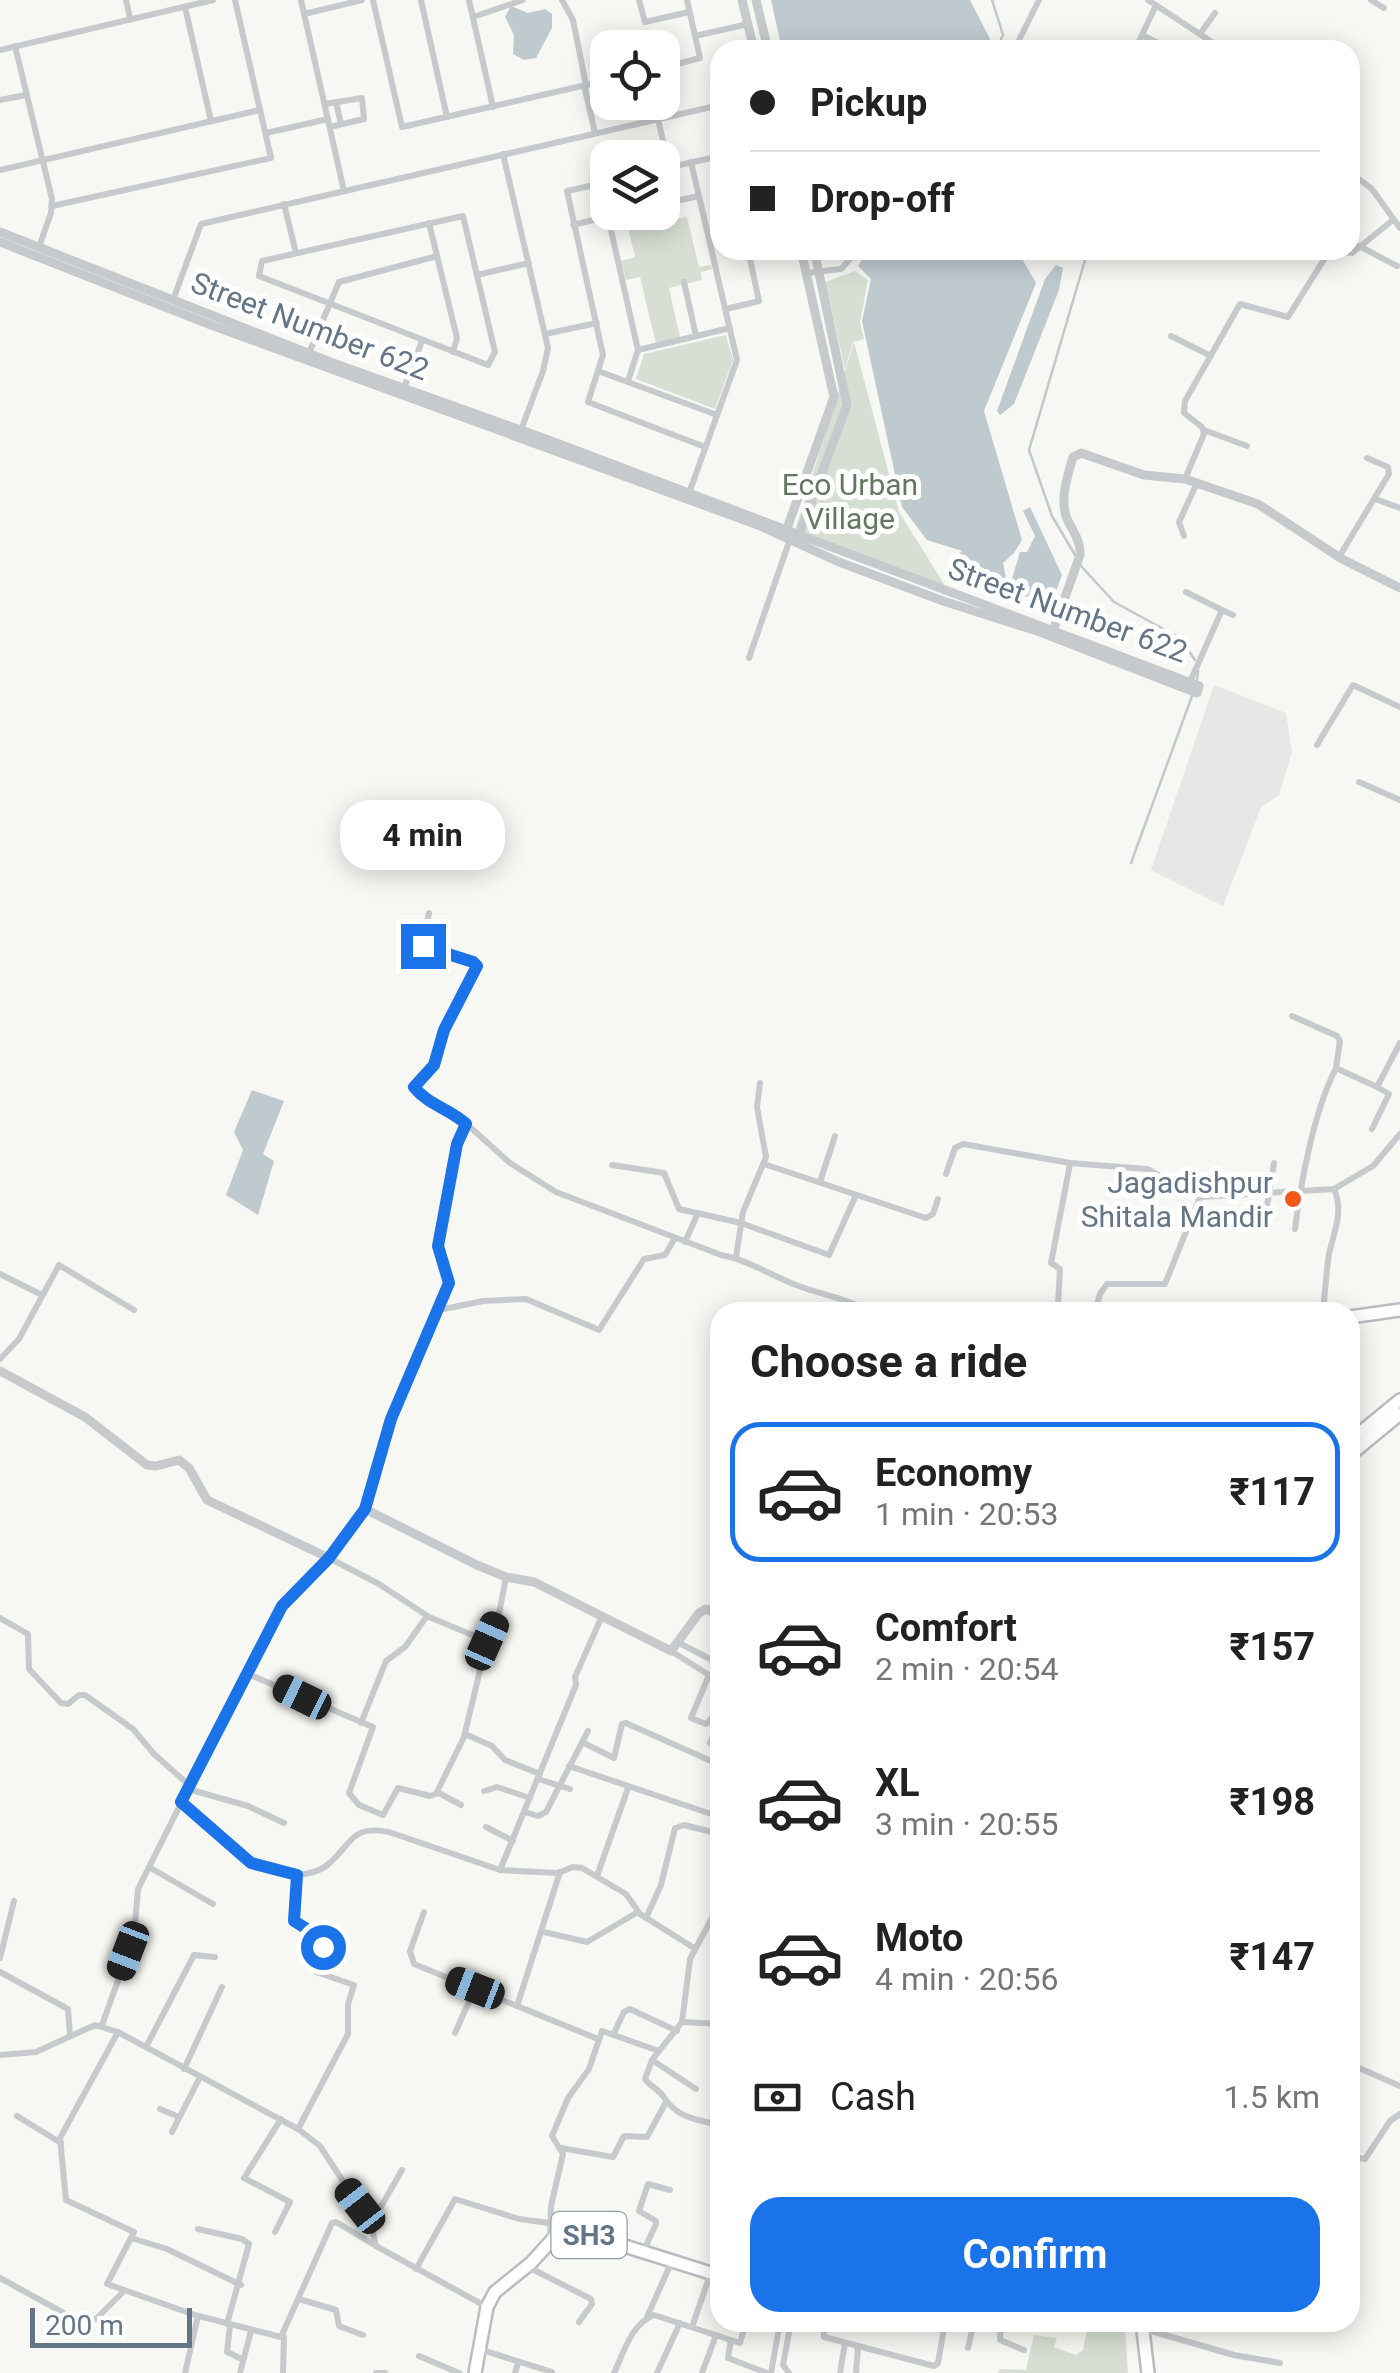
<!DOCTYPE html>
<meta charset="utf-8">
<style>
body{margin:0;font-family:Roboto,sans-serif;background:#f2f2f2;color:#222;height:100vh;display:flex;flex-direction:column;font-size:38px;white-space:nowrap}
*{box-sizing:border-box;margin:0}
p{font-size:32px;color:#767676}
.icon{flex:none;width:55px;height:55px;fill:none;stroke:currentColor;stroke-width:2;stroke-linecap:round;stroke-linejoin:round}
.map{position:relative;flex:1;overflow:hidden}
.panel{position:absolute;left:710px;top:1302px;width:650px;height:1030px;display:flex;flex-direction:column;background:#fff;border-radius:30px;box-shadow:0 5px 25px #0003}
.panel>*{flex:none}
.banner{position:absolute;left:710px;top:40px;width:650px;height:220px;border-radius:30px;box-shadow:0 5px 25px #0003;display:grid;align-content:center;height:220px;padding:0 40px;background:#fff}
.controls{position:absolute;left:590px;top:30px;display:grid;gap:20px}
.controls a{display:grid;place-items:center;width:90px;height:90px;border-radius:20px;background:#fff;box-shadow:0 5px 25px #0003;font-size:50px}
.scale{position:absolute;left:30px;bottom:25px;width:162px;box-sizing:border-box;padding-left:10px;border:5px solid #637587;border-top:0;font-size:28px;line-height:35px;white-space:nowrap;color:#637587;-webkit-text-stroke:8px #fff;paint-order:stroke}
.end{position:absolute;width:45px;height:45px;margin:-22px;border:12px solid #1a73e8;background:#fff;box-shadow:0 0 0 5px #fff}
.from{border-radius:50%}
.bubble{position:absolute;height:70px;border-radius:30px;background:#fff;box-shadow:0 5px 25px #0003;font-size:32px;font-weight:700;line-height:70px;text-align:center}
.car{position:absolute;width:30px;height:60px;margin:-30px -15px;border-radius:12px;box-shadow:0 0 8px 2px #0007;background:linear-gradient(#222 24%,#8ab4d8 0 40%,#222 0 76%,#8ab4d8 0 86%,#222 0)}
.banner b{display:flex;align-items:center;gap:35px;height:95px;font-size:38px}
.banner b+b{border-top:2px solid #e0e0e0}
.banner i{width:25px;height:25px;background:#222}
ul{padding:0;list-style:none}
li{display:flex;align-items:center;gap:30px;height:140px;margin:0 20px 15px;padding:0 20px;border:5px solid transparent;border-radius:30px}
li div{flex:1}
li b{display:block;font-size:38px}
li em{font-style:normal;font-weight:700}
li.current{border-color:#1a73e8}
li>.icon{width:90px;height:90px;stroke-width:1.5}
h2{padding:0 40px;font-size:45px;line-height:120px}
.pay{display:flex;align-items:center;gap:25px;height:110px;padding:0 40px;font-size:38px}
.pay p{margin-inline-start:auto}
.action{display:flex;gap:20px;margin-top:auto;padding:20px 40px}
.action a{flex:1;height:115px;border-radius:30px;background:#1a73e8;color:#fff;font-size:40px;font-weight:700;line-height:115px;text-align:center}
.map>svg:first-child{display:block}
</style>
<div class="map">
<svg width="1400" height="2373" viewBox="0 0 1400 2373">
<rect width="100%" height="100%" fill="#f7f7f3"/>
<polygon fill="#e7e8e6" points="1214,685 1286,713 1292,752 1279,795 1261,807 1223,906 1151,870"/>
<g fill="#d7dfd4">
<polygon points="640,213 644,226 687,217 699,267 711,265 712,269 701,272 702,280 669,288 680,337 656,344 640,277 626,280 621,261 635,257 625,215"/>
<polygon points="855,271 868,280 860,322 864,339 853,342 845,369 825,282"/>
<polygon points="726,335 733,360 715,409 636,379 644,354"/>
<polygon points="854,342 899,512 946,587 795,531"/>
<polygon points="1088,2325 1125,2328 1128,2373 998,2373 1000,2369 1026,2370 1034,2335 1057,2338 1054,2347 1076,2355 1083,2350"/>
</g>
<g fill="#bfcacf">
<polygon points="771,0 970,0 990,39 984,50 782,50"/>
<polygon points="511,6 528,13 545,9 552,14 552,28 536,58 524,60 513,54 514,35 505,17"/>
<polygon points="868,250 1017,250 1036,283 984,411 1022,540 1014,553 1003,563 1006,578 982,577 958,566 956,557 962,551 927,540 902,507 862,321 871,279 858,266"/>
<polygon points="1056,265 1063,268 1059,290 1014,404 1000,415 997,411 1045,279"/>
<polygon points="1030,507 1062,575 1052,602 1020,595 1011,582 1020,552 1027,552 1035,536 1023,511"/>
<polygon points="252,1090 284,1101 263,1154 274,1161 258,1215 226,1195 243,1150 234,1132"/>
</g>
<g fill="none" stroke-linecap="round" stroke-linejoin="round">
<g stroke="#bfcacf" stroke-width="2.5">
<polyline points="992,0 1003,35 996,50"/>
<polyline points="1075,555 1052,516 1029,450 1088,250"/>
<polyline points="1081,566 1114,602 1180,638 1195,660"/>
<polyline points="1197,681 1198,671"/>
<polyline points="1131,863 1192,696"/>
</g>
<g stroke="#b9bdc1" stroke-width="16">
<g id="primary">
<polyline points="1350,1317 1400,1310"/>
<polyline points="1350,1441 1400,1400"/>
<polyline points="1350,1455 1400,1414"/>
<polyline points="1142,2322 1148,2373"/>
<polyline points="475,2373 487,2307 495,2292 531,2263 560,2231 580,2232 720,2276"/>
</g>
</g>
<g stroke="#c6cacd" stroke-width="6">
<polyline points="126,0 130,18"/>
<polyline points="301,0 344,191"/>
<polyline points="373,0 402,127 608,80"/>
<polyline points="421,0 447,117"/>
<polyline points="469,0 493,107"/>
<polyline points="562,0 573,20 586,85"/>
<polyline points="639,0 645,22 689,12"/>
<polyline points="1148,0 1224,50"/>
<polyline points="1371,0 1384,8"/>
<polyline points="185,7 211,121"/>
<polyline points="304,14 362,0"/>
<polyline points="473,17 523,0"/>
<polyline points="1200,34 1215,13"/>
<polyline points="1142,35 1160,44 1158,50"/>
<polyline points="695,36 748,24"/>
<polyline points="15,46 52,199 51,213 39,247"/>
<polyline points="0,50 213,0"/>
<polyline points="1014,50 1039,0"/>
<polyline points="1135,50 1156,5"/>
<polyline points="662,68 700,58 687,0"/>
<polyline points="584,85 595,133"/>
<polyline points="0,100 26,95"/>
<polyline points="336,102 341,124"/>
<polyline points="325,104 362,98 364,119 330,127"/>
<polyline points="658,119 669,167"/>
<polyline points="266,133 328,119"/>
<polyline points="503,154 548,348 543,371 521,430"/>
<polyline points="662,169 720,156"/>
<polyline points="0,170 260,110"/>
<polyline points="1350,172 1372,189 1400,228"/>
<polyline points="608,182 567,191 603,355 588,402 705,447"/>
<polyline points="284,204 296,253"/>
<polyline points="662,204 699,196"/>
<polyline points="52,206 271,158 235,0"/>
<polygon points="463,216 495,352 488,365 259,276 262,261"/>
<polyline points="608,217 638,350 628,381"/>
<polyline points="429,223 457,338 453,352"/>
<polyline points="573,225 625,212"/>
<polyline points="1359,246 1397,266"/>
<polyline points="1332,250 1352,253 1393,220"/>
<polyline points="748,253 763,250"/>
<polyline points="807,273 841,269 858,250"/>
<polyline points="477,275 529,263"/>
<polyline points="684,282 696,336"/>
<polyline points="173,300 201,224 720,105"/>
<polyline points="726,309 759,301 748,250"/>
<polyline points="545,334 597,323"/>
<polyline points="1171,336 1211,356"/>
<polyline points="638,350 730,328"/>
<polyline points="309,353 339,282 437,256"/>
<polyline points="598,371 717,415"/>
<polyline points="404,388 422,341"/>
<polyline points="1204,430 1247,446"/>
<polyline points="1185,479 1204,434 1202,427 1184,413 1185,401 1240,304 1288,317 1330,250"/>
<polyline points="689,493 737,360 691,162"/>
<polyline points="1375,499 1400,508"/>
<polyline points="1184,536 1179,522 1197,483"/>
<polyline points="1339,557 1389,474 1388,467 1367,458"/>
<polyline points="1186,592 1222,610 1190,682"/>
<polyline points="1222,610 1233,615"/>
<polyline points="749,658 790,539"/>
<polyline points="1317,745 1353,685 1400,707"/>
<polyline points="1359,782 1400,800"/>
<path d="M429 913 422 945 473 962 477 966 444 1030 434 1065 414 1085 415 1090 436 1108 460 1118 510 1163 556 1192 721 1255C748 1260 770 1275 796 1285 822 1295 849 1299 872 1312"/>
<polyline points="1292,1016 1337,1036 1340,1041 1336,1068 1377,1087 1400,1043"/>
<polyline points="1372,1129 1389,1094 1377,1087"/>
<polyline points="764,1164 926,1218 933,1214 938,1199"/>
<polyline points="612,1165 664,1173 679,1209 741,1223 829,1255 856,1195"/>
<polyline points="946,1174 955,1148 963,1144 1070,1163 1147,1169 1200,1197"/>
<polyline points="820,1182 835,1136"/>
<polyline points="1334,1189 1373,1166 1400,1134"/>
<polyline points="1264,1224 1274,1163"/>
<path d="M1295 1229C1301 1181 1314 1111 1336 1068"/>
<polyline points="685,1242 698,1213"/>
<polyline points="736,1257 743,1212 766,1157 757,1107 760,1083"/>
<polyline points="0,1274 42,1295"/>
<polyline points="1058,1305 1060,1269 1051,1263 1070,1164"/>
<polyline points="439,1310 483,1301 526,1299 599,1330 644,1259 665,1255 675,1238"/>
<path d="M1053 1312 1058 1305 1095 1312 1100 1294 1107 1284H1165L1200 1197 1334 1189C1344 1211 1334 1232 1329 1254 1326 1273 1325 1293 1323 1312"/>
<polyline points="0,1359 19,1339 59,1265 134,1310"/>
<path d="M365 1509C376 1479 379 1448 391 1419 410 1372 432 1327 450 1280L438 1246 457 1144 466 1124"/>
<polyline points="0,1618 28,1634 29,1669 61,1703 68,1704 79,1695 85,1695 133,1729 154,1754 189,1785"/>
<polyline points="677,1642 720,1664"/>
<polyline points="671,1651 709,1675 691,1718 706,1724 712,1718"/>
<polyline points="248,1674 373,1727 349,1793 359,1805 383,1815 398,1788 430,1796 436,1794 464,1737 487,1641 499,1614 506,1577"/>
<polyline points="720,1721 710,1743 720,1748"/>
<polyline points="361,1723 386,1661 405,1647 427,1616"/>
<polyline points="465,1734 492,1746 505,1760 540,1774"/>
<polyline points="582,1742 614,1758 622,1724 626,1723 720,1765"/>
<polyline points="569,1766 720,1817"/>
<polyline points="538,1779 570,1789"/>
<polyline points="188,1789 248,1806 284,1823"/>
<polyline points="484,1791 497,1787 530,1798"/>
<polyline points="437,1792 461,1805"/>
<path d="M181 1802C203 1822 226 1848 252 1863 271 1875 307 1880 326 1866 352 1846 349 1824 389 1832L500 1870 558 1873 573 1867 582 1868 626 1894 640 1914 694 1948"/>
<polyline points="525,1812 538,1816 546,1812 588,1731"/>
<polyline points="486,1827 513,1841"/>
<polyline points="149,1867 213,1904"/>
<polyline points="500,1870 576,1685 575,1677 602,1616"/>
<polyline points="297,1875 295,1921 320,1937 323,1944 316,1972 354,1985 348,2004 348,2034 298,2129"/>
<polyline points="597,1876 628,1788"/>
<path d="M720 1903 690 1959 682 2022 652 2060 645 2079C650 2086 658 2089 663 2096 677 2118 694 2119 720 2125"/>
<polyline points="424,1912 410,1951 414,1964 598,2039"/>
<polyline points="646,1918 661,1885 675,1828 684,1825 720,1834"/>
<polyline points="544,1932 587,1942 638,1912"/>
<polyline points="0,1958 14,1901"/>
<polyline points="0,1972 68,2009 70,2035"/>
<polyline points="517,2006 560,1872"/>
<polyline points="682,2022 720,2024"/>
<polyline points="102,2025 134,1936 138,1889 275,1616 329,1558 379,1584 429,1617 487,1641"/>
<polyline points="118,2032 60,2138 66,2200 134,2232 107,2284 195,2315 281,2337 332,2223 336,2222 376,2246"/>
<polyline points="455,2033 475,1988"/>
<polyline points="614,2033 624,2012 630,2009 677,2031"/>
<polyline points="146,2047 194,1955 215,1957"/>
<polyline points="0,2055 36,2052 95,2025 118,2032 298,2129 320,2146 371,2224 376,2246 487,2307"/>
<polyline points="652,2060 696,2089"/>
<polyline points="1350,2064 1400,2086"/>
<polyline points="184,2069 222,1987"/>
<polyline points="160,2109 179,2117"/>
<polyline points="17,2116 61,2143"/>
<polyline points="172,2132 200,2077"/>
<polyline points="561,2148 613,2157 624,2136 647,2137 665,2104"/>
<polyline points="1350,2157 1365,2159 1390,2121 1400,2114"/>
<polyline points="371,2224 402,2170"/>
<polyline points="198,2229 242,2239 249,2244 227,2324"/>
<polyline points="275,2232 290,2202 244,2178 281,2119"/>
<polyline points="131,2238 167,2249 241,2285"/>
<polyline points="550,2238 551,2206 563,2154 552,2136 568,2098 589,2069 602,2031 659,2051"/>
<polyline points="644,2250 656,2224 656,2221 639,2211 648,2184 670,2190"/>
<polyline points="528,2267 591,2299 592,2304 579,2322"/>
<polyline points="416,2269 455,2199 519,2219 549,2223"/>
<polyline points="0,2278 82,2323 96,2319 124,2291"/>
<polyline points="299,2299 336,2310 339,2326 363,2335"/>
<polyline points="647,2317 672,2261"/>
<polyline points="824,2322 824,2337 934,2366 938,2363 945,2322"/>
<polyline points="1001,2322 1000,2340 1024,2350"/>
<polyline points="230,2325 227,2352 242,2359"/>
<polyline points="692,2327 710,2275"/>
<polyline points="1144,2329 1234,2355 1280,2363"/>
<polyline points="731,2340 728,2358 767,2373"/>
<polyline points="968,2348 974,2322"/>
<polyline points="479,2349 552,2372"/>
<polyline points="419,2356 459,2373"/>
<polyline points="185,2373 198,2316"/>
<polyline points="240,2373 251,2331"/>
<polyline points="283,2373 284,2337"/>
<polyline points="376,2373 385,2373"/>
<polyline points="515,2373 518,2363"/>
<path d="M614 2373C624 2352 631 2324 654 2315L740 2343 746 2322"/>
<polyline points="657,2373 680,2323"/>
<polyline points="702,2373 716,2335"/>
<polyline points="771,2373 780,2322"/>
<polyline points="789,2373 783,2365 791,2322"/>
<polyline points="840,2373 845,2343"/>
<polyline points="856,2373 858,2346"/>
</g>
<g stroke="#c6cacd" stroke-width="9">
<polyline points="742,0 754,50"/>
<polyline points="756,0 768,50"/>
<polyline points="0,232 333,363 546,439 1199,686"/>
<polyline points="0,242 211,325 758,525 839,562 943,601 1040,632 1197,693 1199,686"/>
<polyline points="785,534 834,397 801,250"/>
<polyline points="797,540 847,405 814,250"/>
<path d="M1052 634 1080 555C1081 539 1071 530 1066 516 1060 497 1068 475 1073 457L1081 453 1144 475 1185 479 1258 504 1342 559 1400 588"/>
<polyline points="0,1371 85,1417 147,1465 156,1466 179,1460 189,1468 207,1500 329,1558 365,1509 477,1565 506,1577 534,1582 671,1651 699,1613 706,1609 720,1615"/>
</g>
<use href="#primary" stroke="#fff" stroke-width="11"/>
</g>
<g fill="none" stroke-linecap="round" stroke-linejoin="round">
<path stroke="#1a73e8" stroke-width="12" d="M323 1947 320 1937 294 1921 297 1875 251 1863 181 1802 282 1606 329 1558 365 1509 391 1419 449 1283 438 1246 457 1144 466 1124C450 1109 428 1105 414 1087L434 1065 444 1030 477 966 473 962 423 946"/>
</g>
<circle fill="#f15919" stroke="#fff" stroke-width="4" cx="1293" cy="1199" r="10"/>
<g text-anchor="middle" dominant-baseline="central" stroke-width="10" stroke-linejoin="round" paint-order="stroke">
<rect fill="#fff" stroke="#929eab" stroke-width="2.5" x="551.5" y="2212" width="75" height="46" rx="8"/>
<g font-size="28" font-weight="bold" fill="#637587">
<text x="589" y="2235">SH3</text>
</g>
<g font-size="30" fill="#637587" stroke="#fff">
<text transform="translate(310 326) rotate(21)">Street Number 622</text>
<text transform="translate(1068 610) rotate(20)">Street Number 622</text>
</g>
<g font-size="30" fill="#62785f" stroke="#fff">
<text x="850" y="484">Eco Urban<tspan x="850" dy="34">Village</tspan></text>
</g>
<g font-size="30" fill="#637587" stroke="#fff" text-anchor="end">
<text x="1273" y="1182">Jagadishpur<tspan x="1273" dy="34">Shitala Mandir</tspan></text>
</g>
</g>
</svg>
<div class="controls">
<a><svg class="icon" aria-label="locate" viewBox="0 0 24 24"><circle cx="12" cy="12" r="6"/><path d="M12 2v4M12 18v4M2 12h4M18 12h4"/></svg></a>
<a><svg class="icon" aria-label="layers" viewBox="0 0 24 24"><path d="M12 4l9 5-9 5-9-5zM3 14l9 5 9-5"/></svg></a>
</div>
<div class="scale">200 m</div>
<i class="end from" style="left:323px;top:1947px"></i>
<i class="end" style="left:423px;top:946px"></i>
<div class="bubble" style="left:340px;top:800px;width:165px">4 min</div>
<i class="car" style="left:487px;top:1641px;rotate:24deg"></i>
<i class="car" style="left:302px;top:1697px;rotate:296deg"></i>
<i class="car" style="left:128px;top:1951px;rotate:201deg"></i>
<i class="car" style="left:475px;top:1988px;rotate:291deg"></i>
<i class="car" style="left:360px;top:2206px;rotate:322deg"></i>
<div class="banner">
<b><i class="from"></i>Pickup</b>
<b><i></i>Drop-off</b>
</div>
<section class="panel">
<h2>Choose a ride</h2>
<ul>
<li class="current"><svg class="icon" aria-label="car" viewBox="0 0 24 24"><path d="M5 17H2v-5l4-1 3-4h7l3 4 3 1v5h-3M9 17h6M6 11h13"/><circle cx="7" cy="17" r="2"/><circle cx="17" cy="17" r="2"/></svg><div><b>Economy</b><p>1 min · 20:53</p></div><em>₹117</em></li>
<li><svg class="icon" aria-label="car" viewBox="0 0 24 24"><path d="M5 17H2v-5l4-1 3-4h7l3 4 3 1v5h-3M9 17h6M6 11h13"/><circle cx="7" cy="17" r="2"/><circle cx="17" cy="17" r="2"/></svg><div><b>Comfort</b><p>2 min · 20:54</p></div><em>₹157</em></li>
<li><svg class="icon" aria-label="car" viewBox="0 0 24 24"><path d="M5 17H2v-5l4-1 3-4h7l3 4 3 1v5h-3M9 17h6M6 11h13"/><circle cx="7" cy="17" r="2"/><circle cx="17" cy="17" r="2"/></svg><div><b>XL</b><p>3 min · 20:55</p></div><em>₹198</em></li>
<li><svg class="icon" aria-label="car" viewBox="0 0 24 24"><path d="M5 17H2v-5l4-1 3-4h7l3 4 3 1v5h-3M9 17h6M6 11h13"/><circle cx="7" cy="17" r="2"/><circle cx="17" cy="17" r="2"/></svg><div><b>Moto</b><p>4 min · 20:56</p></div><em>₹147</em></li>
</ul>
<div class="pay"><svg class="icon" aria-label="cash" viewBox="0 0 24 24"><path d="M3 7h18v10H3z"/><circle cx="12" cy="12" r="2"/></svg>Cash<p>1.5 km</p></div>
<div class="action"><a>Confirm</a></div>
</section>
</div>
